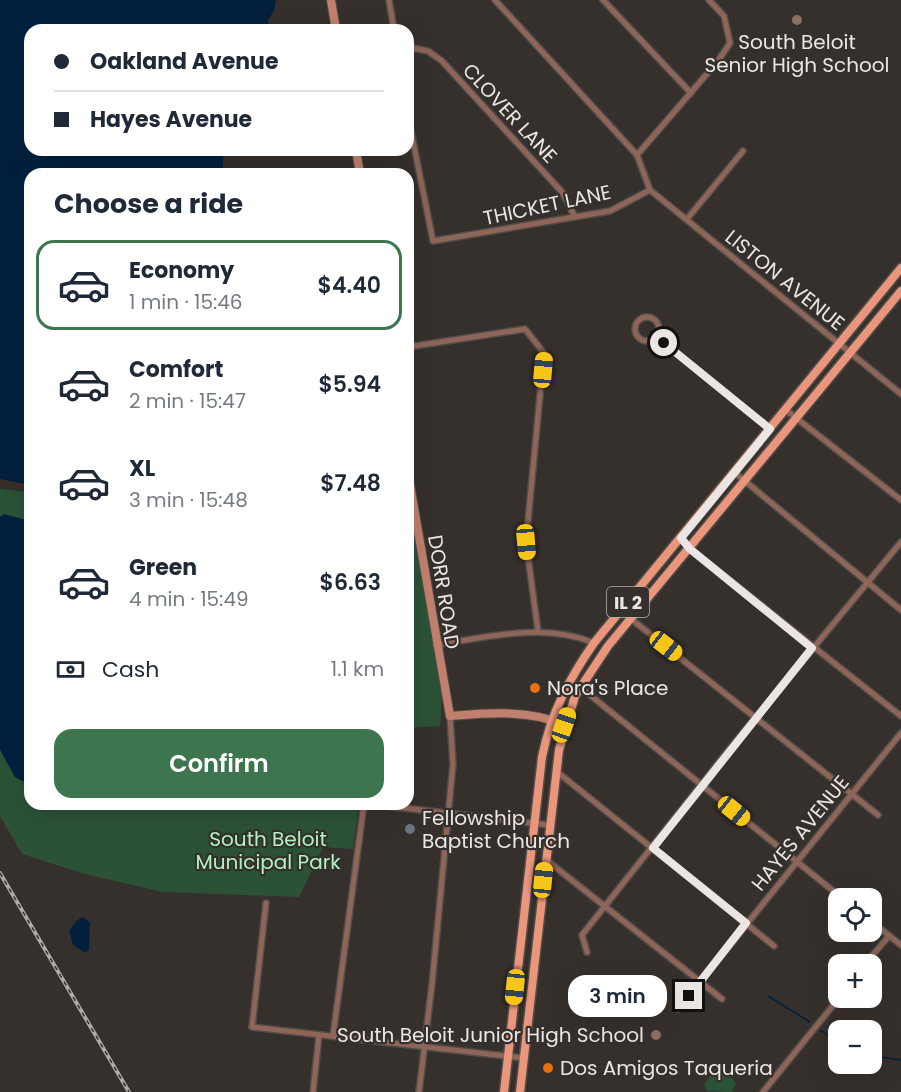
<!DOCTYPE html>
<meta charset="utf-8">
<style>
body{margin:0;font-family:Poppins,sans-serif;background:#f2f2f3;color:#1f2937;height:100vh;display:flex;flex-direction:column;font-size:22px;white-space:nowrap}
*{box-sizing:border-box;margin:0}
p{font-size:20px;color:#747a83}
.icon{flex:none;width:33px;height:33px;fill:none;stroke:currentColor;stroke-width:2;stroke-linecap:round;stroke-linejoin:round}
.map{position:relative;flex:1;overflow:hidden}
.sheet{position:absolute;left:24px;top:168px;width:390px;height:642px;display:flex;flex-direction:column;background:#fff;border-radius:18px;box-shadow:0 6px 24px #0002}
.sheet>*{flex:none}
.top-card{position:absolute;left:24px;top:24px;width:390px;height:132px;border-radius:18px;box-shadow:0 6px 24px #0002;display:grid;align-content:center;height:132px;padding:0 30px;background:#fff}
.fabs{position:absolute;left:828px;top:888px;display:grid;gap:12px}
.fabs a{display:grid;place-items:center;width:54px;height:54px;border-radius:12px;background:#fff;box-shadow:0 6px 24px #0002;font-size:30px}
.end{position:absolute;width:27px;height:27px;margin:-14px;border:8px solid #ebe6e4;background:#111;box-shadow:0 0 0 3px #111}
.from{border-radius:50%}
.bubble{position:absolute;height:42px;border-radius:18px;background:#fff;box-shadow:0 6px 24px #0002;font-size:20px;font-weight:600;line-height:42px;text-align:center}
.car{position:absolute;width:18px;height:36px;margin:-18px -9px;border-radius:8px;box-shadow:0 0 4px 2px #0007;background:linear-gradient(#f5c518 24%,#345 0 40%,#f5c518 0 76%,#345 0 86%,#f5c518 0)}
.top-card b{display:flex;align-items:center;gap:21px;height:57px;font-size:22px}
.top-card b+b{border-top:2px solid #e0e1e3}
.top-card i{width:15px;height:15px;background:#1f2937}
ul{padding:0;list-style:none}
li{display:flex;align-items:center;gap:18px;height:90px;margin:0 12px 9px;padding:0 18px;border:3px solid transparent;border-radius:18px}
li div{flex:1}
li b{display:block;font-size:22px}
li em{font-style:normal;font-weight:600}
li.on{border-color:#3d764e}
li>.icon{width:54px;height:54px;stroke-width:1.5}
h2{padding:0 30px;font-size:27px;line-height:72px}
.pay{display:flex;align-items:center;gap:15px;height:66px;padding:0 30px;font-size:22px}
.pay p{margin-inline-start:auto}
.cta{display:flex;gap:12px;margin-top:auto;padding:12px 30px}
.cta a{flex:1;height:69px;border-radius:18px;background:#3d764e;color:#fff;font-size:24px;font-weight:600;line-height:69px;text-align:center}
.map>svg:first-child{display:block}
</style>
<div class="map">
<svg width="901" height="1092" viewBox="0 0 901 1092">
<rect width="100%" height="100%" fill="#36302c"/>
<g fill="#2b5237">
<polygon points="0,489 30,492 30,804 359,804 353,849 323,847 299,897 163,892 85,874 22,854 0,816"/>
<polygon points="408,496 442,691 440,726 408,728"/>
<polygon points="718,1065 736,1083 732,1092 707,1091 704,1085"/>
</g>
<g fill="#02203e">
<polygon points="0,0 276,0 274,11 268,20 270,30 30,30 30,150 224,150 222,174 30,174 30,485 0,479"/>
<polygon points="4,514 30,521 30,785 15,777 0,750 0,517"/>
<polygon points="83,917 90,923 89,950 85,953 73,945 69,931 76,921"/>
</g>
<g fill="none" stroke-linecap="round" stroke-linejoin="round">
<g stroke="#02203e" stroke-width="1.5">
<polyline points="768,996 810,1022"/>
<polyline points="820,1030 838,1042"/>
<polyline points="872,1056 901,1060"/>
</g>
<g stroke="#534d49" stroke-width="8">
<g id="street">
<polyline points="389,0 394,30"/>
<polyline points="495,0 637,155"/>
<polyline points="603,0 691,93"/>
<polyline points="408,47 428,51 442,61 562,192 575,217"/>
<polyline points="408,116 433,241 610,211 650,190 637,155 718,61 730,43 724,16 709,0"/>
<polyline points="650,190 901,394"/>
<polyline points="687,219 743,151"/>
<circle cx="647" cy="329" r="12"/>
<polyline points="656,336 770,429"/>
<polyline points="408,347 525,329 544,353 526,542 538,631"/>
<polyline points="786,410 901,500"/>
<polyline points="734,472 901,610"/>
<polyline points="681,538 690,549 901,716"/>
<polyline points="621,611 878,815"/>
<path d="M436 645C488 637 544 622 594 643"/>
<polyline points="580,687 842,898"/>
<polyline points="556,771 774,946"/>
<polyline points="370,804 549,825"/>
<polyline points="545,859 722,999"/>
<polyline points="266,903 252,1027 524,1058"/>
<polyline points="872,922 901,945"/>
<polyline points="587,952 582,935 728,751 901,542"/>
<polyline points="865,964 889,936"/>
<polyline points="678,1009 901,733"/>
<polyline points="333,1036 364,804"/>
<polyline points="313,1092 319,1035"/>
<polyline points="419,1092 432,984 453,764 450,716"/>
<polyline points="763,1092 839,998"/>
</g>
</g>
<g stroke="#534d49" stroke-width="10">
<g id="secondary">
<polyline points="331,0 336,30"/>
<polyline points="356,150 360,174"/>
<path d="M408 473 450 716C487 713 530 709 564 725"/>
</g>
</g>
<g stroke="#534d49" stroke-width="11">
<g id="primary">
<path d="M504 1092 542 757C551 713 569 679 594 643L901 268"/>
<polyline points="520,1092 559,750 575,696 608,646 901,291"/>
</g>
</g>
<use href="#street" stroke="#8e6558" stroke-width="5"/>
<use href="#secondary" stroke="#c1806d" stroke-width="8"/>
<use href="#primary" stroke="#e9967c" stroke-width="8"/>
<g stroke="#b0aba8" stroke-width="4">
<polyline id="rail" points="0,873 129,1092"/>
</g>
<use href="#rail" stroke="#36302c" stroke-width="1.5" stroke-dasharray="4.5" stroke-linecap="butt"/>
</g>
<g fill="none" stroke-linecap="round" stroke-linejoin="round">
<polyline stroke="#ebe6e4" stroke-width="8" points="664,343 770,429 681,538 690,549 812,648 653,848 746,923 689,996"/>
</g>
<g fill="#8d6e63" stroke="#36302c" stroke-width="2">
<circle cx="797" cy="20" r="6"/>
<circle cx="656" cy="1035" r="6"/>
</g>
<g fill="#e8710a" stroke="#36302c" stroke-width="2">
<circle cx="535" cy="688" r="6"/>
<circle cx="548" cy="1068" r="6"/>
</g>
<circle fill="#6b7280" stroke="#36302c" stroke-width="2" cx="410" cy="829" r="6"/>
<g text-anchor="middle" dominant-baseline="central" stroke-width="4.5" stroke-linejoin="round" paint-order="stroke">
<rect fill="#36302c" stroke="#b5afad" stroke-width="1.5" x="607" y="587" width="42" height="30" rx="4.5"/>
<g font-size="18" font-weight="bold" fill="#ebe6e4">
<text x="628" y="602">IL 2</text>
</g>
<g font-size="20" fill="#ebe6e4" stroke="#36302c" text-anchor="start">
<text x="797" y="42" text-anchor="middle">South Beloit<tspan x="797" dy="23">Senior High School</tspan></text>
<text x="547" y="688">Nora's Place</text>
<text x="422" y="818">Fellowship<tspan x="422" dy="23">Baptist Church</tspan></text>
<text x="644" y="1035" text-anchor="end">South Beloit Junior High School</text>
<text x="560" y="1068">Dos Amigos Taqueria</text>
</g>
<g font-size="20" fill="#ebe6e4" stroke="#36302c">
<text transform="translate(510 113) rotate(47)">CLOVER LANE</text>
<text transform="translate(547 205) rotate(-12)">THICKET LANE</text>
<text transform="translate(785 280) rotate(39)">LISTON AVENUE</text>
<text transform="translate(444 592) rotate(81)">DORR ROAD</text>
<text transform="translate(800 833) rotate(-51)">HAYES AVENUE</text>
</g>
<g font-size="20" fill="#aff3c0" stroke="#36302c">
<text x="268" y="839">South Beloit<tspan x="268" dy="23">Municipal Park</tspan></text>
</g>
</g>
</svg>
<div class="fabs">
<a><svg class="icon" aria-label="locate" viewBox="0 0 24 24"><circle cx="12" cy="12" r="6"/><path d="M12 2v4M12 18v4M2 12h4M18 12h4"/></svg></a>
<a>+</a>
<a>−</a>
</div>
<i class="end from" style="left:664px;top:343px"></i>
<i class="end" style="left:689px;top:996px"></i>
<div class="bubble" style="left:568px;top:975px;width:99px">3 min</div>
<i class="car" style="left:543px;top:370px;rotate:5deg"></i>
<i class="car" style="left:526px;top:542px;rotate:175deg"></i>
<i class="car" style="left:666px;top:646px;rotate:128deg"></i>
<i class="car" style="left:564px;top:725px;rotate:19deg"></i>
<i class="car" style="left:734px;top:811px;rotate:129deg"></i>
<i class="car" style="left:543px;top:880px;rotate:6deg"></i>
<i class="car" style="left:515px;top:987px;rotate:186deg"></i>
<div class="top-card">
<b><i class="from"></i>Oakland Avenue</b>
<b><i></i>Hayes Avenue</b>
</div>
<section class="sheet">
<h2>Choose a ride</h2>
<ul>
<li class="on"><svg class="icon" aria-label="car" viewBox="0 0 24 24"><path d="M5 17H2v-5l4-1 3-4h7l3 4 3 1v5h-3M9 17h6M6 11h13"/><circle cx="7" cy="17" r="2"/><circle cx="17" cy="17" r="2"/></svg><div><b>Economy</b><p>1 min · 15:46</p></div><em>$4.40</em></li>
<li><svg class="icon" aria-label="car" viewBox="0 0 24 24"><path d="M5 17H2v-5l4-1 3-4h7l3 4 3 1v5h-3M9 17h6M6 11h13"/><circle cx="7" cy="17" r="2"/><circle cx="17" cy="17" r="2"/></svg><div><b>Comfort</b><p>2 min · 15:47</p></div><em>$5.94</em></li>
<li><svg class="icon" aria-label="car" viewBox="0 0 24 24"><path d="M5 17H2v-5l4-1 3-4h7l3 4 3 1v5h-3M9 17h6M6 11h13"/><circle cx="7" cy="17" r="2"/><circle cx="17" cy="17" r="2"/></svg><div><b>XL</b><p>3 min · 15:48</p></div><em>$7.48</em></li>
<li><svg class="icon" aria-label="car" viewBox="0 0 24 24"><path d="M5 17H2v-5l4-1 3-4h7l3 4 3 1v5h-3M9 17h6M6 11h13"/><circle cx="7" cy="17" r="2"/><circle cx="17" cy="17" r="2"/></svg><div><b>Green</b><p>4 min · 15:49</p></div><em>$6.63</em></li>
</ul>
<div class="pay"><svg class="icon" aria-label="cash" viewBox="0 0 24 24"><path d="M3 7h18v10H3z"/><circle cx="12" cy="12" r="2"/></svg>Cash<p>1.1 km</p></div>
<div class="cta"><a>Confirm</a></div>
</section>
</div>
